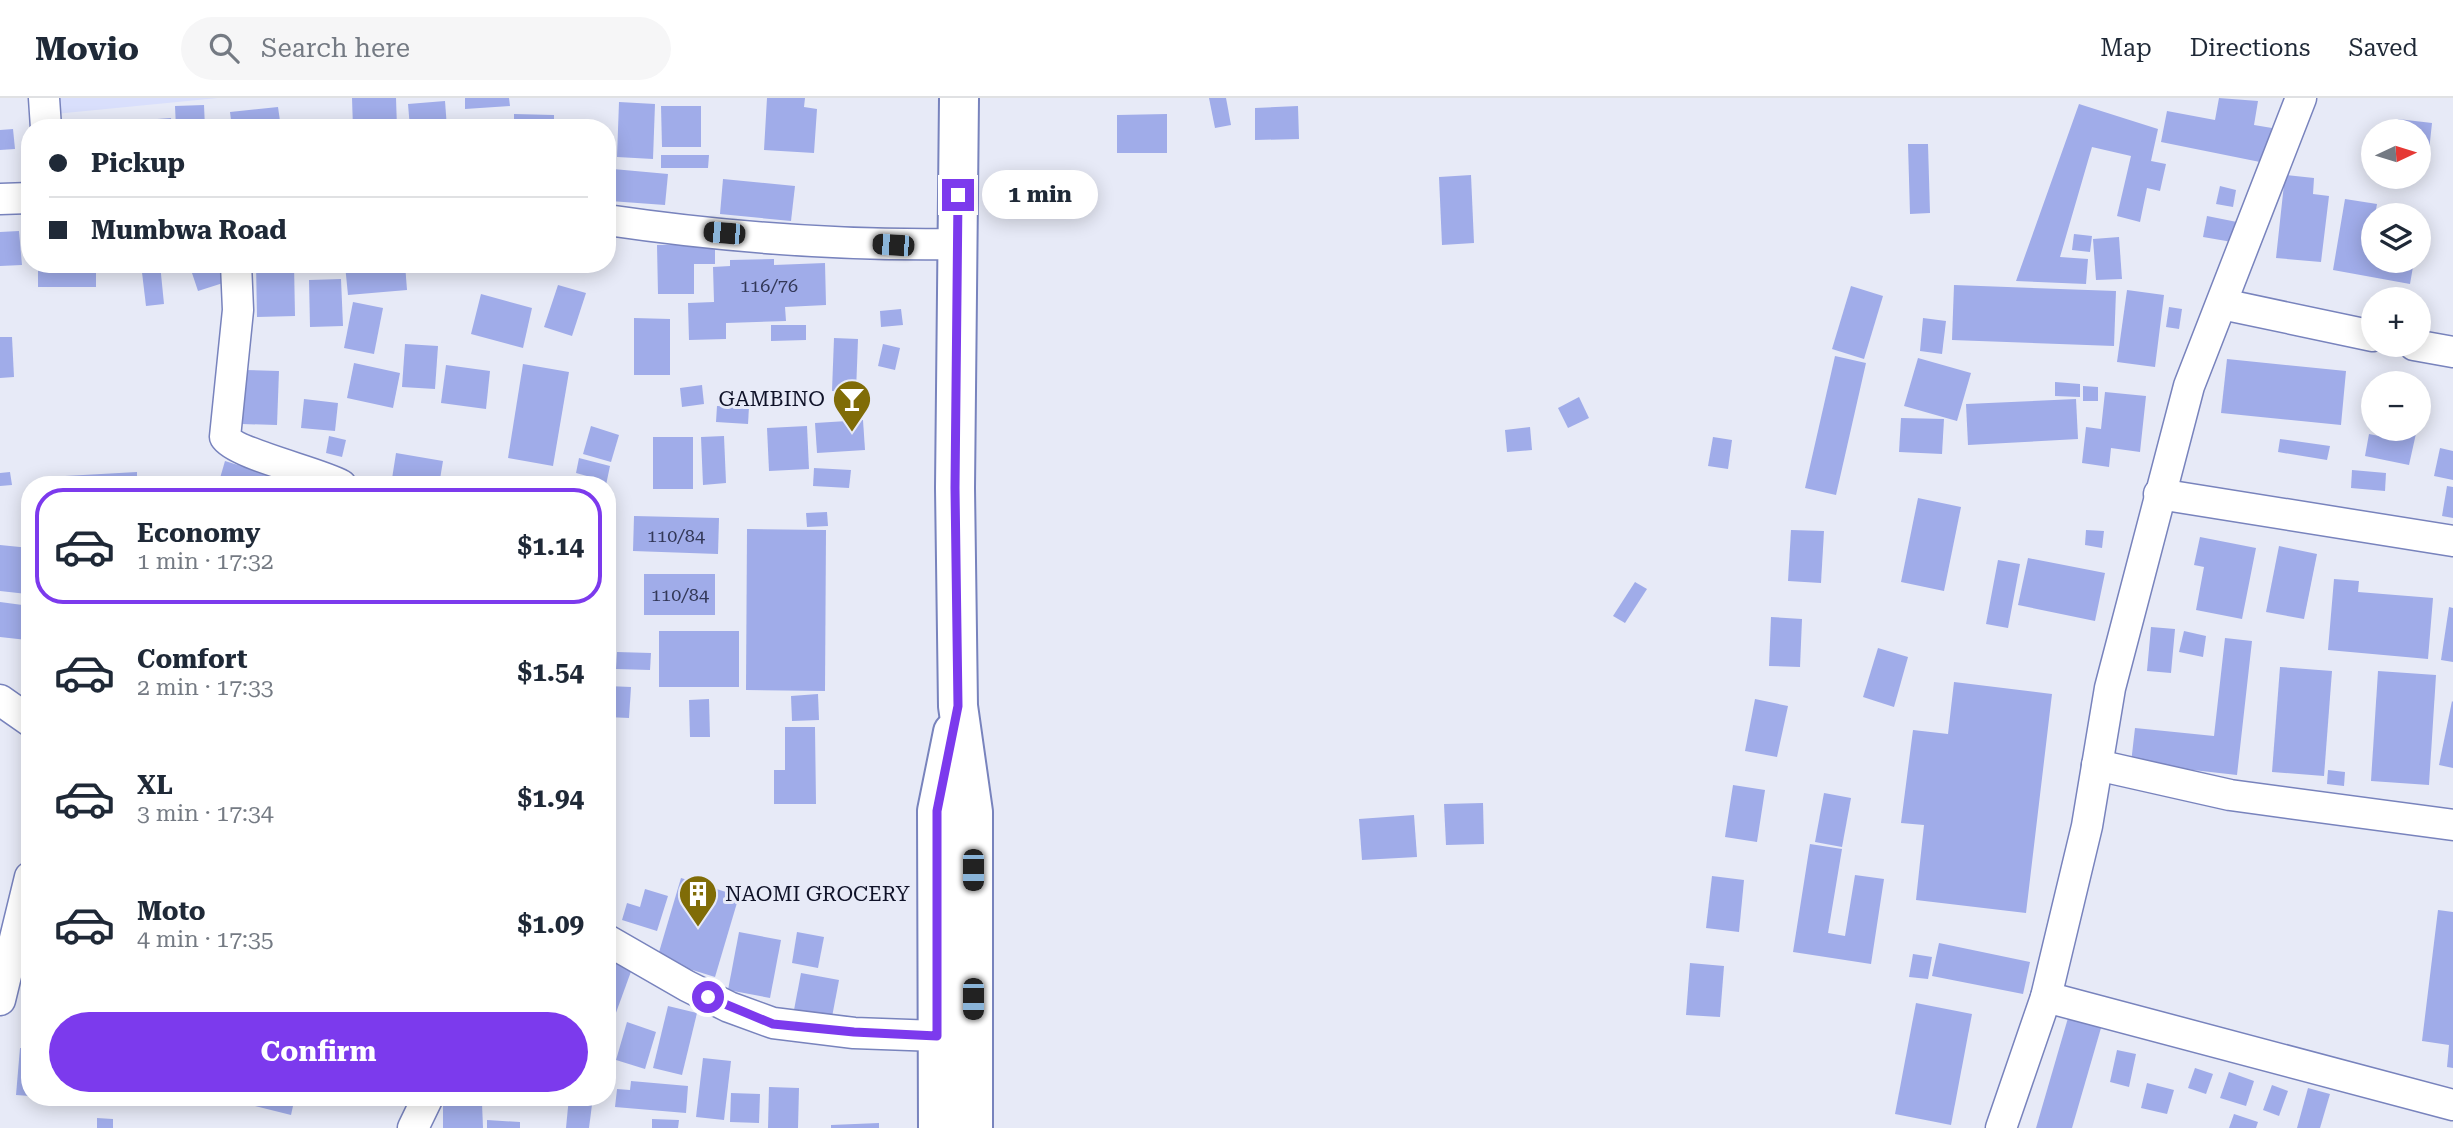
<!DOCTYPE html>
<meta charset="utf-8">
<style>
body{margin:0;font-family:"Roboto Serif",serif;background:#f6f6f7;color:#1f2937;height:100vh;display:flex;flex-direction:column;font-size:26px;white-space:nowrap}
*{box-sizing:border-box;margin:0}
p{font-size:23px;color:#747a83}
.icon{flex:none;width:38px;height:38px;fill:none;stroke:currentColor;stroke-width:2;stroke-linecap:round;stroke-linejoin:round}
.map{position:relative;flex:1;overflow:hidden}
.side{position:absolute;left:21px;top:378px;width:595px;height:630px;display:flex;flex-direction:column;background:#fff;border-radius:28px;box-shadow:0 4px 18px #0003}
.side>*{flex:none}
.hud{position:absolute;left:21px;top:21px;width:595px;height:154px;border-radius:28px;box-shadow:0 4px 18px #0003;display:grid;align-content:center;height:154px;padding:0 28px;background:#fff}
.needle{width:46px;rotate:86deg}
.tools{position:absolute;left:2361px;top:21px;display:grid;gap:14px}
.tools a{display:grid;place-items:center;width:70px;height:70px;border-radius:50%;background:#fff;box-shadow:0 4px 18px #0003;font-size:35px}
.end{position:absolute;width:32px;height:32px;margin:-16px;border:9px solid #7c3aed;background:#fff;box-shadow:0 0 0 4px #fff}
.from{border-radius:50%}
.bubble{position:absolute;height:49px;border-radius:24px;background:#fff;box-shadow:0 4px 18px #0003;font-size:23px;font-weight:700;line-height:49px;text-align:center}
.car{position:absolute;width:21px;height:42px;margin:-21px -10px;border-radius:9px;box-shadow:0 0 5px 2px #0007;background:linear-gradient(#222 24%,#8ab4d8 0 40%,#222 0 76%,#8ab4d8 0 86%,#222 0)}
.hud b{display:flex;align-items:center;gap:24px;height:66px;font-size:26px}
.hud b+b{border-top:2px solid #e0e1e3}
.hud i{width:18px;height:18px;background:#1f2937}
ul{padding:12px 0 0;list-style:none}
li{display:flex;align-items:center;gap:21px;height:116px;margin:0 14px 10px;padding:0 14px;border:4px solid transparent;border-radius:28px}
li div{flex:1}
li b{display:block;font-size:26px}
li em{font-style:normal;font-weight:700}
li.current{border-color:#7c3aed}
li>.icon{width:63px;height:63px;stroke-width:1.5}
.primary-button{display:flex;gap:14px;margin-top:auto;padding:14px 28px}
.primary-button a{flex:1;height:80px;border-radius:42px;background:#7c3aed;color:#fff;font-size:28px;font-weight:700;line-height:80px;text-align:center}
header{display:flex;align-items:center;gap:42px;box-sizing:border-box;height:98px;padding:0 35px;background:#fff;border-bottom:2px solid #e0e1e3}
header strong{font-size:33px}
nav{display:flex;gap:38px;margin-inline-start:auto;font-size:24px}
.search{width:490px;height:63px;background:#f6f6f7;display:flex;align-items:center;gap:18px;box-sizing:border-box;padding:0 24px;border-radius:38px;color:#747a83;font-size:26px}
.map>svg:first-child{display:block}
</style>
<header>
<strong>Movio</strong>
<div class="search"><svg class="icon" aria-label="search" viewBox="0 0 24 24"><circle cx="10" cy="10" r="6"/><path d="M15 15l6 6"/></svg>Search here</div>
<nav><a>Map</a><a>Directions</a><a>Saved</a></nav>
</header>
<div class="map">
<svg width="2453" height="1030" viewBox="0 0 2453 1030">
<rect width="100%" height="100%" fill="#e7eaf7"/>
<polygon fill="#d9dffc" points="55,0 218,0 55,16"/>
<g fill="#a0ace9">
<polygon points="352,0 396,0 397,30 353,30"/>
<polygon points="465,0 509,0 510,8 465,11"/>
<polygon points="767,0 805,0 804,9 817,11 814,55 764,52"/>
<polygon points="1209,0 1226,0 1231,27 1215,30"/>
<polygon points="2219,0 2258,3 2254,27 2272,30 2265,65 2161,44 2167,13 2215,22"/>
<polygon points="445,3 447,30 410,30 408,6"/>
<polygon points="619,4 655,6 653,61 617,59"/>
<polygon points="2079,6 2158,31 2151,63 2166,66 2160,93 2147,90 2140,124 2117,118 2131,58 2092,49 2060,159 2088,161 2086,186 2016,183"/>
<polygon points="204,7 205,30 176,30 175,8"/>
<polygon points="661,8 701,8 701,49 662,49"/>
<polygon points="1298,8 1299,41 1255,42 1255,10"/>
<polygon points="278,9 281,30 232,30 230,14"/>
<polygon points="514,16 554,17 554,30 514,30"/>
<polygon points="1167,16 1167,55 1117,55 1117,17"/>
<polygon points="171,20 172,30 116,30 116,24"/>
<polygon points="108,21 109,30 61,30 61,23"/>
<polygon points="2398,21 2432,25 2428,62 2418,60 2418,33 2397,33"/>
<polygon points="335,23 335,30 288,30 288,26"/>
<polygon points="13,31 15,51 0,52 0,32"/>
<polygon points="1908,46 1928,46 1930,115 1910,116"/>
<polygon points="661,57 709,57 708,70 661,70"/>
<polygon points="613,71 668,76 665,107 610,103"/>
<polygon points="1471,77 1474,145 1442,147 1439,79"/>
<polygon points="2285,77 2314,80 2313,96 2329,98 2321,164 2276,160"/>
<polygon points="723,81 795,88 791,123 720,116"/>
<polygon points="2220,88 2236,92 2233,109 2216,106"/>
<polygon points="2345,101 2377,106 2371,140 2373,163 2414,163 2410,186 2333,172"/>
<polygon points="2207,118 2242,125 2238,145 2203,139"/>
<polygon points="19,133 22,167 0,168 0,134"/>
<polygon points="2074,136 2092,138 2090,154 2072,152"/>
<polygon points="2119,139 2122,181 2096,182 2093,141"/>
<polygon points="715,146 715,166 694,166 694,196 658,196 657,147"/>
<polygon points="774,161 774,167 825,165 826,207 785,209 786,223 726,225 726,241 689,242 688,205 714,204 713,169 730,168 730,162"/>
<rect x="38" y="166" width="58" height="23"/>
<polygon points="141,166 160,166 164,206 146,208"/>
<polygon points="189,166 217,166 223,185 198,193"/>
<polygon points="256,166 294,166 295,218 257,219"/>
<polygon points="405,166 407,192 348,197 345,167"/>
<polygon points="341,181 343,228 310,229 309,182"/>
<polygon points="558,187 586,195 572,238 544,229"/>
<polygon points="1954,187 2116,193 2114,248 1952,242"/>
<polygon points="1851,188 1883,198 1864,261 1832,251"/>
<polygon points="2127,192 2164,197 2155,269 2117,264"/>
<polygon points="481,196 532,210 523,250 471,236"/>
<polygon points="353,204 383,210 374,256 344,250"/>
<polygon points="2169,209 2182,211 2179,231 2166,229"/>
<polygon points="901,211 903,227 881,229 880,213"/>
<polygon points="634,220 670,221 670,277 634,277"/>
<polygon points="1923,220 1946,223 1942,256 1920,253"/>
<polygon points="771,227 806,227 806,242 771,243"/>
<polygon points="0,239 12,239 14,279 0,280"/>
<polygon points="834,240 858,241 856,294 832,293"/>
<polygon points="405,246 438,248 435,291 402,289"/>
<polygon points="883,246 900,250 895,272 878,268"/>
<polygon points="1835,258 1866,265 1836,397 1805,390"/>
<polygon points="1918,260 1971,275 1957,323 1904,308"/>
<polygon points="2227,261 2346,273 2341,327 2221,315"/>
<polygon points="354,265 400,275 393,310 347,300"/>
<polygon points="523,266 569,274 553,368 508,360"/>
<polygon points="446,267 490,273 486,311 441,305"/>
<polygon points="243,272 279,273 277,327 242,326"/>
<polygon points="2055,284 2080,286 2080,299 2055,298"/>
<polygon points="702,287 704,306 682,309 680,290"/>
<polygon points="2083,288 2098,289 2098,303 2083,303"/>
<polygon points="2105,294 2146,298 2140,354 2111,350 2109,369 2082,365 2086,329 2101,331"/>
<polygon points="1579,299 1589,320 1568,330 1558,310"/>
<polygon points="304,301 338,305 335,333 301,330"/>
<polygon points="2076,301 2078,341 1968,347 1966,306"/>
<polygon points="717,308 749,309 748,326 716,324"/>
<polygon points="1901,320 1944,321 1942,356 1899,354"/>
<polygon points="863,322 865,352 817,355 815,325"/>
<polygon points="591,328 619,337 611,364 583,356"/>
<polygon points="807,328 809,371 769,373 767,330"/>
<polygon points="1530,329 1532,352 1507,354 1505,332"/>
<polygon points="2380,331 2417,331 2409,367 2365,358 2369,336 2379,338"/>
<polygon points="329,338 346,342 342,359 326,355"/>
<polygon points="724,338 726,385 703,387 701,339"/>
<rect x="653" y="339" width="40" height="52"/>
<polygon points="1713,339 1732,342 1728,371 1708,368"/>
<polygon points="2280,341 2330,348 2327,362 2278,354"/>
<polygon points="2440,350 2453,353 2453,382 2434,378"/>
<polygon points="396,355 443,363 439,387 391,387"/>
<polygon points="579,360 610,368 606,387 585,387 587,378 576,375"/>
<polygon points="225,363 271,377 268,387 218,387"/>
<polygon points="814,370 851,372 849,390 813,388"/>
<polygon points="2352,372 2386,375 2385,393 2351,390"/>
<polygon points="10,374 12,387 0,388 0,375"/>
<polygon points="137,374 137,387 66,387 65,378"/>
<polygon points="2447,388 2453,389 2453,420 2442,418"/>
<polygon points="1918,400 1961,409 1944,493 1901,484"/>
<polygon points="827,414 828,428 807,429 806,415"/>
<polygon points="634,418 719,420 718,456 633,453"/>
<polygon points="747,431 826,432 825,593 746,592"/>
<polygon points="1791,432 1824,433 1821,485 1788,483"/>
<polygon points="2086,432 2104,433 2102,450 2085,447"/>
<polygon points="2200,439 2256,450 2242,521 2196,512 2204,469 2194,467"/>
<polygon points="0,447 30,450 27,496 0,493"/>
<polygon points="2279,448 2317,456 2304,521 2266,514"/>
<polygon points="2028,460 2105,475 2095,523 2018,507"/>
<polygon points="1998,462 2020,466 2008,530 1986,526"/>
<rect x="644" y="476" width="71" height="41"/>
<polygon points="2334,481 2359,483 2358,494 2433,500 2428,561 2328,552"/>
<polygon points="1635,484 1647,491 1625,525 1613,518"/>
<polygon points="0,504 30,508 27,542 0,539"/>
<polygon points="2449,509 2453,510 2453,564 2441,562"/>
<polygon points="1771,519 1802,521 1800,569 1769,568"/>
<polygon points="2151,529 2175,531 2171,575 2147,573"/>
<rect x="659" y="533" width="80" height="56"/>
<polygon points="2184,533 2206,538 2203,559 2179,554"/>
<polygon points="2225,540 2252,543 2237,677 2131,665 2135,630 2214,638"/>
<polygon points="1878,550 1908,559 1894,609 1863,599"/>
<polygon points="617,554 651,555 650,572 616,571"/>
<polygon points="2280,569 2332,573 2324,678 2272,674"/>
<polygon points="2378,573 2436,577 2429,687 2371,683"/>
<polygon points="1954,584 2052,596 2026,815 1916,802 1924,727 1901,725 1913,632 1948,636"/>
<polygon points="607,588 631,589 629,620 607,619"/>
<polygon points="818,596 819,622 792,623 791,598"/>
<polygon points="709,601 710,639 690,639 689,602"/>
<polygon points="1755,601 1788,608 1777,659 1745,653"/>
<polygon points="2452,603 2453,604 2453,670 2439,667"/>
<polygon points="785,629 815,629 816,706 774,706 774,672 785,672"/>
<polygon points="2328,672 2345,674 2344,688 2327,686"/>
<polygon points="1733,687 1765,692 1757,744 1725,739"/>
<polygon points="1824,695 1851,700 1842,749 1815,744"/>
<polygon points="1483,705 1484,746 1446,747 1444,706"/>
<polygon points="1414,717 1417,759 1362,762 1359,721"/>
<polygon points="1810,746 1842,751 1828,835 1845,838 1855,777 1884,781 1871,866 1793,854"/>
<polygon points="1712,778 1744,782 1739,834 1706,830"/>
<polygon points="681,780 739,798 715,879 657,861"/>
<polygon points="645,791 668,798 657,833 622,822 627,805 640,809"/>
<polygon points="2438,812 2453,814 2453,970 2447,969 2449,947 2422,943"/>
<polygon points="739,834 781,842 770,900 728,892"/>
<polygon points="797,834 824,839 818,870 792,865"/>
<polygon points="1939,845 2030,864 2023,896 1932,878"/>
<polygon points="1913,856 1932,859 1928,881 1909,879"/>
<polygon points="607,858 633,868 613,923 607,921"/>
<polygon points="1690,865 1724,868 1720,919 1686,917"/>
<polygon points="801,875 839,882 832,919 794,912"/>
<polygon points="1916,905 1972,916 1951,1027 1895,1016"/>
<polygon points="668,908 697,915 682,977 653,970"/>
<polygon points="2068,920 2101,930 2072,1030 2036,1030"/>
<polygon points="627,924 656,934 645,971 616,962"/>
<polygon points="20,950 30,951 30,998 16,997"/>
<polygon points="2117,952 2136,956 2129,989 2110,984"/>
<polygon points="703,960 731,963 724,1022 696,1019"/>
<polygon points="2195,970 2213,976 2206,996 2188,990"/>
<polygon points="2229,974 2254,983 2246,1008 2220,1000"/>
<polygon points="631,983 688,988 686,1015 615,1009 617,991 630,992"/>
<polygon points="2147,985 2174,992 2167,1016 2141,1010"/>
<polygon points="2272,987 2288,993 2279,1018 2263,1012"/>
<polygon points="769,989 799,990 798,1030 768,1030"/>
<polygon points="2308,990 2330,996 2320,1030 2297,1030"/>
<polygon points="731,995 760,996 759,1025 730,1024"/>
<polygon points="253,999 295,999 291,1017 251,1007"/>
<polygon points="569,999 593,999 589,1030 566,1030"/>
<polygon points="482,1005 483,1030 443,1030 443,1006"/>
<polygon points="2234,1016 2258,1024 2256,1030 2229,1030"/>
<polygon points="97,1020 113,1021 113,1030 97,1030"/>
<polygon points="652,1021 679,1022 678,1030 652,1030"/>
<polygon points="487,1022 520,1024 520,1030 487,1030"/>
<polygon points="879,1025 879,1030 831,1030 831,1027"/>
</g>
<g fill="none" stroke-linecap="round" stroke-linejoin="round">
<g stroke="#7883bd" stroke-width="33">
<g id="street">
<polyline points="44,0 46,30"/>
<polyline points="0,101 30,100"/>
<path d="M607 122C723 139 841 148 958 146"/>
<path d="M236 166 238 212 225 339C235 356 318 374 341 387"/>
<polyline points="2222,206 2373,238"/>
<polyline points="2414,247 2453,254"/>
<polyline points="2159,396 2453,443"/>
<polyline points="0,602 30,623"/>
<polyline points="2097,667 2230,697 2453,727"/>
<polyline points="607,842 687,888 729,909 773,925 854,935 937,938"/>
<polyline points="2046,899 2453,1007"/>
<polyline points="0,902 30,779"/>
<polyline points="413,1030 428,999"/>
<polyline points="2001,1030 2046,899 2087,728 2110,590 2189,288 2301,0"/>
</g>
</g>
<g stroke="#7883bd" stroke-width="42">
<g id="primary">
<polyline points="959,0 955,390 958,608 973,714 973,1030"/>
<polyline points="938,1030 937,713 953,634"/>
</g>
</g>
<use href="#street" stroke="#fff" stroke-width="30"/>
<use href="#primary" stroke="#fff" stroke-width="38"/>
</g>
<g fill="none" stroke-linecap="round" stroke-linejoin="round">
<polyline stroke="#7c3aed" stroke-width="9" points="708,899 773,926 854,934 937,938 937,713 958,608 955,390 958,97"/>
</g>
<defs>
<g id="bar-pin" transform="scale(2.0125)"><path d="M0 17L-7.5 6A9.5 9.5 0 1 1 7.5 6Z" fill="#806c07" stroke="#e7eaf7"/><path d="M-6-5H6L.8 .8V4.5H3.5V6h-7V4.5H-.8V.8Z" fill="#fff"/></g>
<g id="building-pin" transform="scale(2.0125)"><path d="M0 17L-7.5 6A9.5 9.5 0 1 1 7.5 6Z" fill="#806c07" stroke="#e7eaf7"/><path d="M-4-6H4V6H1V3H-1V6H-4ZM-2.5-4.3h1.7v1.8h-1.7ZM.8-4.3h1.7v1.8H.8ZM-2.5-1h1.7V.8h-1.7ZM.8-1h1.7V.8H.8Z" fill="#fff"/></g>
</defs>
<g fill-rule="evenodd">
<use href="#bar-pin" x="852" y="301"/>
<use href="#building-pin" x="698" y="796"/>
</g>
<g text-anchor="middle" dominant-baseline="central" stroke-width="6" stroke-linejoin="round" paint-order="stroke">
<g font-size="18" fill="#333858">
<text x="769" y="187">116/76</text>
<text x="676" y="437">110/84</text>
<text x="680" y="496">110/84</text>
</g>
<g font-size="21" fill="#0f1228" stroke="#e7eaf7" text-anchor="end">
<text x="825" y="301">GAMBINO</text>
<text x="725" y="796" text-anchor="start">NAOMI GROCERY</text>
</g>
</g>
</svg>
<div class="tools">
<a><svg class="needle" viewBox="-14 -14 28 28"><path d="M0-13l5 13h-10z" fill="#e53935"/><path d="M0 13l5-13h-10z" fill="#747a83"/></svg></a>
<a><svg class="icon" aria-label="layers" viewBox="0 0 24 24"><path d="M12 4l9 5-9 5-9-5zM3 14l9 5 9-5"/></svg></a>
<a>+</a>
<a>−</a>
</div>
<i class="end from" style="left:708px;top:899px"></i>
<i class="end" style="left:958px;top:97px"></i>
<div class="bubble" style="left:982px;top:72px;width:116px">1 min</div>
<i class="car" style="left:724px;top:135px;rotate:275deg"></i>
<i class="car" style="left:893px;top:147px;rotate:274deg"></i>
<i class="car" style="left:973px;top:772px;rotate:180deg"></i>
<i class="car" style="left:973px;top:901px;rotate:180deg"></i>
<div class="hud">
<b><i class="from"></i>Pickup</b>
<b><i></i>Mumbwa Road</b>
</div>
<section class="side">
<ul>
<li class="current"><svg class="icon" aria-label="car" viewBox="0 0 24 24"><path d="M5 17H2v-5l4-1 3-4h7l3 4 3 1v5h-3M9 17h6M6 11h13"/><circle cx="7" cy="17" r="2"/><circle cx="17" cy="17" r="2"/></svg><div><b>Economy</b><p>1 min · 17:32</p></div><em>$1.14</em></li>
<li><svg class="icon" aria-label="car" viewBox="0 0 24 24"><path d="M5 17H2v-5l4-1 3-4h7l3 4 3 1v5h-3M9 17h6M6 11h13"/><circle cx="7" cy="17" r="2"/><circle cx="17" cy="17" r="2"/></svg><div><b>Comfort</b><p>2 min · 17:33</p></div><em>$1.54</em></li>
<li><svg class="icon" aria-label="car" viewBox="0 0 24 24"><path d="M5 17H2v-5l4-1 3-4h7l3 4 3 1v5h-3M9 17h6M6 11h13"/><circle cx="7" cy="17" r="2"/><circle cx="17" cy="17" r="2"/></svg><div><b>XL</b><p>3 min · 17:34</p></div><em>$1.94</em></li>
<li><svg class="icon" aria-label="car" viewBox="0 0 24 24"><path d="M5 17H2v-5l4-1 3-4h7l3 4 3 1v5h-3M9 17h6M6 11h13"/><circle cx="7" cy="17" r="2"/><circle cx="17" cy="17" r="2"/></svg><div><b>Moto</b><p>4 min · 17:35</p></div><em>$1.09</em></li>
</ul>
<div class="primary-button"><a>Confirm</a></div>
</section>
</div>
